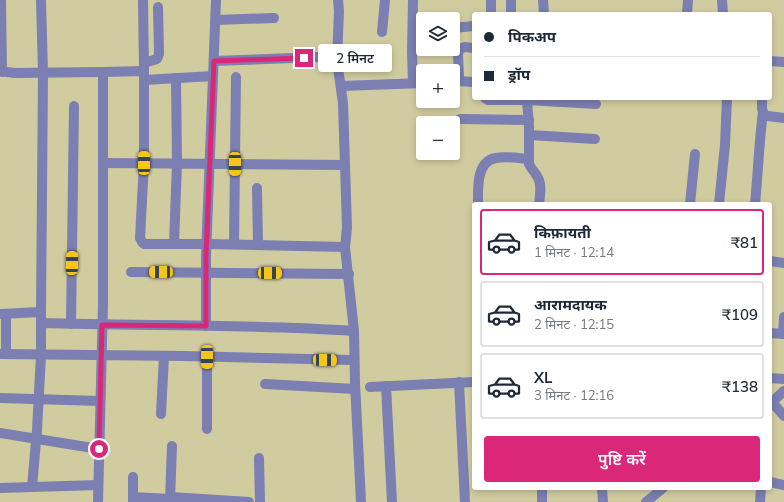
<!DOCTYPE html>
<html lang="hi">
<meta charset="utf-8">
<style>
body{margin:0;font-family:Mulish,"Noto Sans Devanagari",sans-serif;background:#f2f2f3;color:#1f2937;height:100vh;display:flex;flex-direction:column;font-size:15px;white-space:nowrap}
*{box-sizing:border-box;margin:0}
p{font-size:13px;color:#747a83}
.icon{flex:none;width:22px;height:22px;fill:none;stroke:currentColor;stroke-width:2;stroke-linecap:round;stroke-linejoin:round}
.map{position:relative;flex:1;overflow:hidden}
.side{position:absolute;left:472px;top:202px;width:300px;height:288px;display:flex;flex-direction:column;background:#fff;border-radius:4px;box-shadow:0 2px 6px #0003}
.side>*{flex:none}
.guide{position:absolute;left:472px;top:12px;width:300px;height:88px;border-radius:4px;box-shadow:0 2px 6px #0003;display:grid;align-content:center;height:88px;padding:0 12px;background:#fff}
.fabs{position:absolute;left:416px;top:12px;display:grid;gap:8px}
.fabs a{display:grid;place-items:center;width:44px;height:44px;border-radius:4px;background:#fff;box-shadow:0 2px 6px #0003;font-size:20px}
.end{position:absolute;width:18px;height:18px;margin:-9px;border:5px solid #db2777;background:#fff;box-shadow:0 0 0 2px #fff}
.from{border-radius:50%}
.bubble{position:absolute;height:28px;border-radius:4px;background:#fff;box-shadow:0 2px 6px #0003;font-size:13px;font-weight:600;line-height:28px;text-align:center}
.car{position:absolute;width:12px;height:24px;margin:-12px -6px;border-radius:5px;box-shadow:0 0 3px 1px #0007;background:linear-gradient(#f5c518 24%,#345 0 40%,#f5c518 0 76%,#345 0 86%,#f5c518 0)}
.guide b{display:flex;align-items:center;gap:14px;height:38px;font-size:15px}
.guide b+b{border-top:1px solid #e0e1e3}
.guide i{width:10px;height:10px;background:#1f2937}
ul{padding:7px 0 0;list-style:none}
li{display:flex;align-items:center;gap:12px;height:66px;margin:0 8px 6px;padding:0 4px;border:2px solid #e0e1e3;border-radius:4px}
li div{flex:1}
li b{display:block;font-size:15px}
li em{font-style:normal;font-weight:600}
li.current{border-color:#db2777}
li>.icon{width:36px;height:36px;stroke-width:1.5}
.action{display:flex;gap:8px;margin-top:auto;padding:8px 12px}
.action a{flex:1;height:46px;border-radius:4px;background:#db2777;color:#fff;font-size:16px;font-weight:600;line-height:46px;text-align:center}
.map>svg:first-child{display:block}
</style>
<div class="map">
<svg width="784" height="502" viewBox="0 0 784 502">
<rect width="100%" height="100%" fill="#d1cba0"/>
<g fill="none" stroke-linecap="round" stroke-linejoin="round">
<g stroke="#7b7fb1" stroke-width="10">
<polyline points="1,0 2,72"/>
<polyline points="143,0 144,71 144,163 140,238 142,242 144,244 207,244 345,247"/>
<polyline points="338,0 339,11 337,61 343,103 347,228 345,247 354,331 355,383 361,502"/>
<polyline points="413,0 412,52 413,83"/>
<polyline points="511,0 511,14"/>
<polyline points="543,0 544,14"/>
<polyline points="722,0 723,14"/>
<polyline points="491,14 491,0"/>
<polyline points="687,14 688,0"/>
<polyline points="216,20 274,18"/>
<polyline points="453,28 474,26"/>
<polyline points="382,32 385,0"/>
<polyline points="214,61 319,57 337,61"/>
<polyline points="770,61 784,62"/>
<polyline points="144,63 157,59 159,54 158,7"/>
<polyline points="0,71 14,73 103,72 144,71"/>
<polyline points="144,80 213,76"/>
<polyline points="456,81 474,82"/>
<polyline points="453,83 456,81 459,78 458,52 460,49 465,47 474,48"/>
<polyline points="341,86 423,83"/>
<polyline points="485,98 488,100 527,100 596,104"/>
<polyline points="762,98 762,109 764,115 768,116 784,118"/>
<path d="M527 100 529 127V164C531 169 536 173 538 178 542 185 540 196 539 204"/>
<polyline points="460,119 529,120"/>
<polyline points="529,135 595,139"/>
<polyline points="103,163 345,165"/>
<polyline points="257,188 258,245"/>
<path d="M478 204C478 189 476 161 496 158 506 156 518 158 528 159"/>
<polyline points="690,204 695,154"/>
<polyline points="719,204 725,145 727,98"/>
<path d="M755 204C758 173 759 143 763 112"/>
<polyline points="174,244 177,163 176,78"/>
<polyline points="234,244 236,77"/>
<polyline points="770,261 784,263"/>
<polyline points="131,272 349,274"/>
<polyline points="0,314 41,312"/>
<path d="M41 323C145 326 250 324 354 331"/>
<polyline points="71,324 74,106"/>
<polyline points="206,326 206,255 216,0"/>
<polyline points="770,333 784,334"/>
<polyline points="783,334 784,317"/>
<polyline points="0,354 183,356 354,360"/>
<polyline points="6,354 6,314"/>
<polyline points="207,357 207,429"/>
<polyline points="770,378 784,379"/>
<polyline points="459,382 465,502"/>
<polyline points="265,384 355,389"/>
<polyline points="386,386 392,502"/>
<polyline points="370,387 474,382"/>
<polyline points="0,398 100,401"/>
<polyline points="772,402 784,416"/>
<polyline points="770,404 784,391"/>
<polyline points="161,414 164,356"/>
<polyline points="0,433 99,449"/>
<polyline points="259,458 260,502"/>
<polyline points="770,482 784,485"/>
<polyline points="32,487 37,430 41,355 41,312 43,73 41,0"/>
<polyline points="0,488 98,485"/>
<polyline points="542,488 542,502"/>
<polyline points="602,488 603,502"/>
<polyline points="133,497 169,499 172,502"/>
<polyline points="170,497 249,502"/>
<polyline points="170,500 172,446"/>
<polyline points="98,502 103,303 103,72"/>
<polyline points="133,502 133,477"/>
<polyline points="646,502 663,488"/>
<polyline points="760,502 761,488"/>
</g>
</g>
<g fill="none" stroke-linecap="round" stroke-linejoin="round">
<polyline stroke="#db2777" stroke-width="5" points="99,449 102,325 206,326 206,255 214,61 304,58"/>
</g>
</svg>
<div class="fabs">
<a><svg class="icon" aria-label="layers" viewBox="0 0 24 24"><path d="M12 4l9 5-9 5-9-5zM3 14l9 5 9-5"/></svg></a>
<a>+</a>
<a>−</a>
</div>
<i class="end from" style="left:99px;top:449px"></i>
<i class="end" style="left:304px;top:58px"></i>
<div class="bubble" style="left:318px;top:44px;width:74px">2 मिनट</div>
<i class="car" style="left:144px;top:163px;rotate:0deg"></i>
<i class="car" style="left:235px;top:164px;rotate:180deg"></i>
<i class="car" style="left:72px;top:263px;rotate:1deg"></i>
<i class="car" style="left:161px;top:272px;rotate:270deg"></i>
<i class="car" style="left:270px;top:273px;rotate:91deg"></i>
<i class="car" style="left:207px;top:357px;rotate:180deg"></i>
<i class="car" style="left:325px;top:360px;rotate:91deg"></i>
<div class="guide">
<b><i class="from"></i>पिकअप</b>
<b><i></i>ड्रॉप</b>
</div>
<section class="side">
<ul>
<li class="current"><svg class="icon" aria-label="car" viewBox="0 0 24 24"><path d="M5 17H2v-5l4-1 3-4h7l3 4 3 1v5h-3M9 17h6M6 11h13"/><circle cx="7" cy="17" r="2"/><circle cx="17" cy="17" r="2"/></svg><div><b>किफ़ायती</b><p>1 मिनट · 12:14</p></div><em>₹81</em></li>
<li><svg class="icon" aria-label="car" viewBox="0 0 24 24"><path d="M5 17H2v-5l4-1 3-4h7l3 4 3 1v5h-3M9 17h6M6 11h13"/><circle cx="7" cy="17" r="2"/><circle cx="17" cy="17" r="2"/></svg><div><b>आरामदायक</b><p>2 मिनट · 12:15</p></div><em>₹109</em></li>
<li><svg class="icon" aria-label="car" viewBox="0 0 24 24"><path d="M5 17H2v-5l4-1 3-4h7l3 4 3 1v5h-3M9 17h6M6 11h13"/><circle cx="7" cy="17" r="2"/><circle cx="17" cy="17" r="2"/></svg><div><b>XL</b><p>3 मिनट · 12:16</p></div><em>₹138</em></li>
</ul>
<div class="action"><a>पुष्टि करें</a></div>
</section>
</div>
